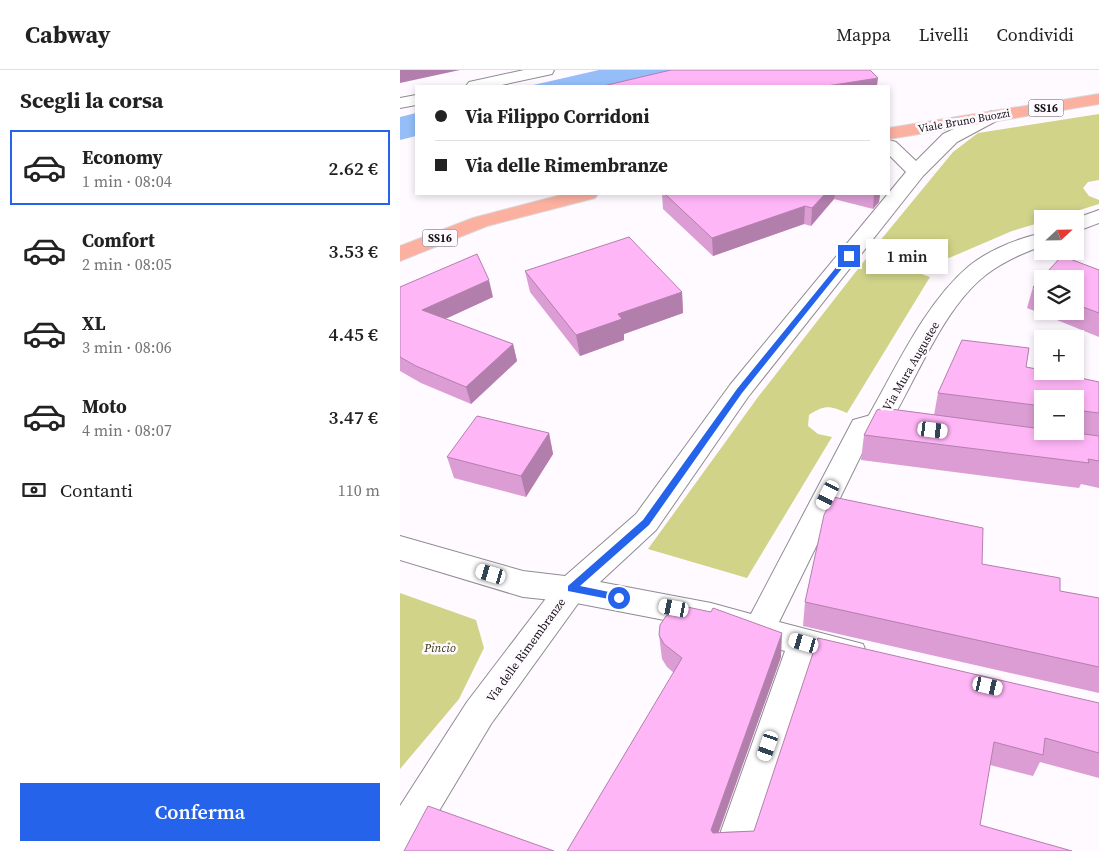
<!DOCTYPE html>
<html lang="it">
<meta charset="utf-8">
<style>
body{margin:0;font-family:"Source Serif 4",serif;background:#f6f6f6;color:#222;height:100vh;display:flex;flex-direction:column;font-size:19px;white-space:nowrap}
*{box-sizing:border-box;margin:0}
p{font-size:16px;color:#767676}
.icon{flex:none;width:28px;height:28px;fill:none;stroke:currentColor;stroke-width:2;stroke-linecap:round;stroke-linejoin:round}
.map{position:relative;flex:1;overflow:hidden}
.drawer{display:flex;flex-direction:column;background:#fff;width:400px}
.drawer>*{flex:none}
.banner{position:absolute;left:15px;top:15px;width:475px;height:110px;border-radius:0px;box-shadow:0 2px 8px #0003;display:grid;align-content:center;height:110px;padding:0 20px;background:#fff}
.needle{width:32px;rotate:68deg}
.fabs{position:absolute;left:634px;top:140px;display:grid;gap:10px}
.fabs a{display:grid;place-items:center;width:50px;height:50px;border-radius:0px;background:#fff;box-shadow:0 2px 8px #0003;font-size:25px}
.end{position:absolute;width:22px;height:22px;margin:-11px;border:6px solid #2563eb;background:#fff;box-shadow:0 0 0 2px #fff}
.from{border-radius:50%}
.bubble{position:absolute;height:35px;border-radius:0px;background:#fff;box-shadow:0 2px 8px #0003;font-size:16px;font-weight:600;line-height:35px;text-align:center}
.car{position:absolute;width:15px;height:30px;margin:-15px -8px;border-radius:6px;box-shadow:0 0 4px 1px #0007;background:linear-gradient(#fff 24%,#345 0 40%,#fff 0 76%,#345 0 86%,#fff 0)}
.banner b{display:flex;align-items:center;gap:18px;height:48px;font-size:19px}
.banner b+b{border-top:1px solid #e0e0e0}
.banner i{width:12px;height:12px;background:#222}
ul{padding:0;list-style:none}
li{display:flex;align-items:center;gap:15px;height:75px;margin:0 10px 8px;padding:0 10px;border:2px solid transparent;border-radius:0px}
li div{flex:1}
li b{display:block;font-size:19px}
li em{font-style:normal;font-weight:600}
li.on{border-color:#2563eb}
li>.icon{width:45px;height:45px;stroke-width:1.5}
h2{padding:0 20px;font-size:22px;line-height:60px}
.pay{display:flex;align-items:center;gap:12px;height:55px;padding:0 20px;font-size:19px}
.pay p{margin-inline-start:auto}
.primary-button{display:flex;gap:10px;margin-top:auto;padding:10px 20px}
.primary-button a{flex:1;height:58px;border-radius:0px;background:#2563eb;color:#fff;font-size:20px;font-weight:600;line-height:58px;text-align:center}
header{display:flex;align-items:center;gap:30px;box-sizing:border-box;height:70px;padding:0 25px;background:#fff;border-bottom:1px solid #e0e0e0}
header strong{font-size:24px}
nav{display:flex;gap:28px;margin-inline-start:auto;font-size:18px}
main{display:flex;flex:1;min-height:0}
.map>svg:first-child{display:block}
</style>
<header>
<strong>Cabway</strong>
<nav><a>Mappa</a><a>Livelli</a><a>Condividi</a></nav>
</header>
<main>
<section class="drawer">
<h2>Scegli la corsa</h2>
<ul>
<li class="on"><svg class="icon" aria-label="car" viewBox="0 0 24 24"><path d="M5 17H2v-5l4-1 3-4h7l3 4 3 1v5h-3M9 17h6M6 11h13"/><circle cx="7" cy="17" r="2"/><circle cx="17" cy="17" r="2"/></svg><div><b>Economy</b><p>1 min · 08:04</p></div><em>2.62 €</em></li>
<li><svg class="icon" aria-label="car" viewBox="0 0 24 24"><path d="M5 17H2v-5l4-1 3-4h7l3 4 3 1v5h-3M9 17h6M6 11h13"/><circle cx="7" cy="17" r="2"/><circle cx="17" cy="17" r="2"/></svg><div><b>Comfort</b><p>2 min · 08:05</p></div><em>3.53 €</em></li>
<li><svg class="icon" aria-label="car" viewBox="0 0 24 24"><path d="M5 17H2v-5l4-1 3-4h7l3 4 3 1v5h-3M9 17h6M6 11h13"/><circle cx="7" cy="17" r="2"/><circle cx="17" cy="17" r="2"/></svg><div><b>XL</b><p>3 min · 08:06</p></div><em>4.45 €</em></li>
<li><svg class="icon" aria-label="car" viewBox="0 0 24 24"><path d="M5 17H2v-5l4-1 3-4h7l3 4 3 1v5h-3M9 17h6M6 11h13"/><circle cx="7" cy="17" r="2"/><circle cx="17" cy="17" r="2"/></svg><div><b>Moto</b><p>4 min · 08:07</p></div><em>3.47 €</em></li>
</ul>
<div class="pay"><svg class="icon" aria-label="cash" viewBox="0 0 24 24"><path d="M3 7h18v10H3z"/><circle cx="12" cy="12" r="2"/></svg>Contanti<p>110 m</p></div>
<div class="primary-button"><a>Conferma</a></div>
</section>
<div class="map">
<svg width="699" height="781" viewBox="0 0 699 781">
<rect width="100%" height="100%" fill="#fefaff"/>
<g fill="#d0d388">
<path d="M699 44V110L688 112 683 118 689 126 699 130V134L651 149H642V152L612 161 549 188C534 182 524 179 509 186L506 194 513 201 530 207 447 343C431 336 425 334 409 345L408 356 418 364 432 367 347 508 248 479 358 327 479 172 553 82 578 63Z"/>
<polygon points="0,523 76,550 84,578 59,629 0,699"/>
</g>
<g fill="#95bef9">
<polygon points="199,0 290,0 223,16 129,16"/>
<polygon points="16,43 16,66 0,70 0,47"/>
</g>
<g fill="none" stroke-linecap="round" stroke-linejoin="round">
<g stroke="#908b92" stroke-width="2">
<g id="pedestrian">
<polygon points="699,140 699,153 675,162 674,149"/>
<path d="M642 163V176C623 183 604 191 587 204 543 237 516 311 487 358L478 361 469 358 465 352C495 301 523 235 569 196 589 180 617 169 642 163Z"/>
<polygon points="171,506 182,510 187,519 182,528 91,654 15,781 0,781 0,736 67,632 160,510"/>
</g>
</g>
<g stroke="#908b92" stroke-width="2">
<path id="minor" d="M592 41 598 42 601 46 598 50 557 72 523 106 348 327 256 460 200 512 311 533 351 544 453 350 478 343 514 349 518 356 514 363C500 367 486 359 472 363L379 552 463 574 467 584 463 594 451 598 415 589 352 781H314L385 581 311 559 171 532 123 527 0 490V466L123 501 165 506 236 444 330 315 506 102 489 85V70L496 72 516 91 543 64Z"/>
</g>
<g stroke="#908b92" stroke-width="2">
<g id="tertiary">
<polygon points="124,0 154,0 152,4 97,16 66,16 69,12"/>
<polygon points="16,25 16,35 0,38 0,28"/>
</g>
</g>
<g stroke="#d9d9d9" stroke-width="2">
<g id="primary">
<polygon points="699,24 699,34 489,69 489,58"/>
<polygon points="165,124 198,124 195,128 87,156 0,191 0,176 73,148"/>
</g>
</g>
<use href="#pedestrian" fill="#fff" fill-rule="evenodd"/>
<use href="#minor" fill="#fff" fill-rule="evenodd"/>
<use href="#tertiary" fill="#fff" fill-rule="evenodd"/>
<use href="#primary" fill="#fbb0a0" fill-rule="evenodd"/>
</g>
<g fill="#db9dd4" fill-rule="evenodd">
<polygon points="262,124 480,124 479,132 473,139 434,129 411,156 404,154 313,186 263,139"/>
<path d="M662 186 699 200V267L627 238 633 217ZM642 209H675V241H642Z"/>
<polygon points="125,201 282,222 283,243 224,264 224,270 180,286 130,222"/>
<polygon points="0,217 93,227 45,249 113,274 117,291 71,334 21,313 0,301"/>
<path d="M626 297 699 312V418L681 414 679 418 461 390 464 365 534 345 538 323ZM642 329H675V361H642Z"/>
<polygon points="149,363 153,384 126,427 54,408 47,387"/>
<polygon points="582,494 660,521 699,528 699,623 403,556 405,532"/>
<polygon points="259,565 381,587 319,762 354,761 699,633 699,708 640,692 633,706 590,695 580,755 167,781 274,603 267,597 262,589"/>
</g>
<g fill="#b27fad">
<polygon points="0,0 60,0 0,13"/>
<polygon points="478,8 477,16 427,16"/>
<polygon points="425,124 435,124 434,129 411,156 412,138"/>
<polygon points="474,124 480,124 479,132 473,139"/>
<polygon points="405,136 404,154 313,186 312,168"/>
<polygon points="89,210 93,227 28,257 22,240"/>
<polygon points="282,222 283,243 224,264 224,270 180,286 176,265 218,244"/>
<polygon points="113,274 117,291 71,334 66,317"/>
<polygon points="149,363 153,384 126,427 121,406"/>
<polygon points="382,563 381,587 312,780 311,760"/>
</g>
<g fill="#ffb6f7" stroke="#b27fad">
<polygon points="271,0 470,0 478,8 427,16 203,16"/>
<polygon points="265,124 425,124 412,138 405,136 312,168"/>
<polygon points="229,167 282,222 218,244 222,249 176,265 125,201"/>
<polygon points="77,184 89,210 22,240 113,274 66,317 16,296 0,287 0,217"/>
<polygon points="662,186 699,200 699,243 675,234 675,209 642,209 642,221 633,217"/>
<polygon points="562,270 629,278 626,297 642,300 642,301 649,301 699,312 699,343 675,340 675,329 642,329 642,336 538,323"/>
<polygon points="483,338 642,359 642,361 661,361 699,366 699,391 688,389 689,393 464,365 477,340"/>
<polygon points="77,346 149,363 121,406 47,387"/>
<polygon points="433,427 583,458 582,494 660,508 660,521 699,528 699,597 405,532 424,445"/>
<polygon points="287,537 311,542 313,538 382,563 311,760 313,763 354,761 418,568 699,633 699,683 645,668 643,685 594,672 580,755 672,781 167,781 282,588 264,574 259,565 260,555 266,546 276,540"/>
<polygon points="28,736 154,781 4,781"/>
</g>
<polygon fill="#2563eb" points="447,184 452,186 342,323 249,455 180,516 219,524 224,528 222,530 219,531 168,521 168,516 243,450 337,319"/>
<g text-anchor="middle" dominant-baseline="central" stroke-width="5" stroke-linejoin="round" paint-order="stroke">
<g fill="#fefaff" stroke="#5a575a" stroke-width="1">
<rect x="628.5" y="29.5" width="35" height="17" rx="4"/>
<rect x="22.5" y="159.5" width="35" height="17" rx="4"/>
</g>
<g font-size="11" font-weight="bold" fill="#131113">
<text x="646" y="38">SS16</text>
<text x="40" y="168">SS16</text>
</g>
<g font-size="11" fill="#131113" stroke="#fefaff">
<text transform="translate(564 51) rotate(-10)">Viale Bruno Buozzi</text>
</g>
<g font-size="12" fill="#131113" stroke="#fefaff">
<text transform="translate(511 296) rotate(-60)">Via Mura Augustee</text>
<text transform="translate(126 580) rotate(-54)">Via delle Rimembranze</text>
</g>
<g font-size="12" font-style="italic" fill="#36370f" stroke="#fefaff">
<text x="40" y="578">Pincio</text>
</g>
</g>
</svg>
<div class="fabs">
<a><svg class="needle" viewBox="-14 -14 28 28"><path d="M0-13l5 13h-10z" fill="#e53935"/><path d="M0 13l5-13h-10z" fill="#767676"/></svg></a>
<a><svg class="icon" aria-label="layers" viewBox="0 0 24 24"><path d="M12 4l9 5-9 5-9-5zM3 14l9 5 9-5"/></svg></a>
<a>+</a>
<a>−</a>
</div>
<i class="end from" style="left:219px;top:528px"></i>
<i class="end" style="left:449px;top:186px"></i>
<div class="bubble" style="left:466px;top:169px;width:82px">1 min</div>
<i class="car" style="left:533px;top:360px;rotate:97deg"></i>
<i class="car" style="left:428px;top:425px;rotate:207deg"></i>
<i class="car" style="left:91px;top:504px;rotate:286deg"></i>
<i class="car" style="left:274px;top:538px;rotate:281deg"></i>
<i class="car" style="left:404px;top:573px;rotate:286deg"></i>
<i class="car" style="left:588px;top:616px;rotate:103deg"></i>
<i class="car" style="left:368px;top:676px;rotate:199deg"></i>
<div class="banner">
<b><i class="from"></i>Via Filippo Corridoni</b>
<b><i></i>Via delle Rimembranze</b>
</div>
</div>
</main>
